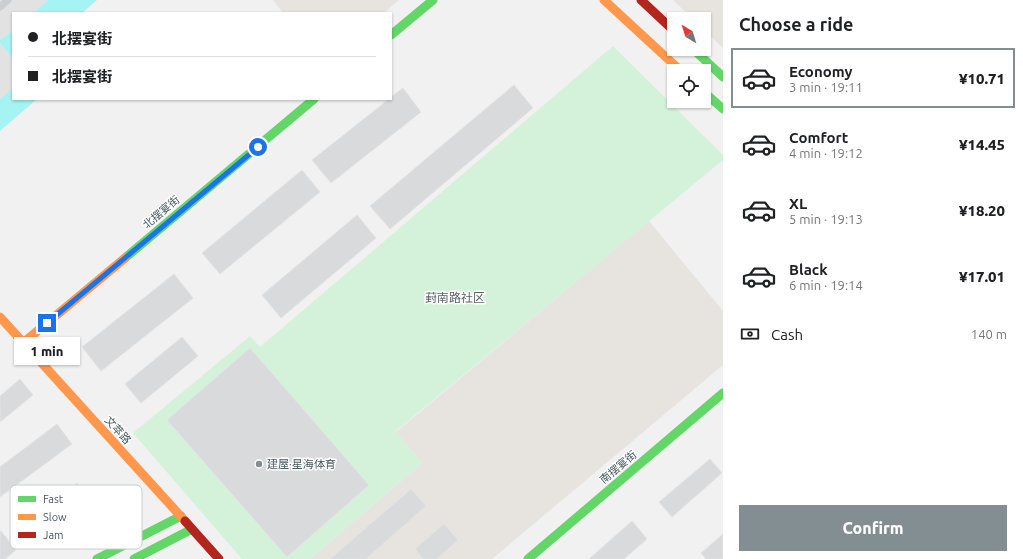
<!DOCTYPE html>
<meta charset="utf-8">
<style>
body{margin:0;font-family:Ubuntu,"Noto Sans SC",sans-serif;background:#f2f2f2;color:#202124;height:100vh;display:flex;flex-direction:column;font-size:15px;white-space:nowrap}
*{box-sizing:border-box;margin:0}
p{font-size:13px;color:#757577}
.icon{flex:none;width:22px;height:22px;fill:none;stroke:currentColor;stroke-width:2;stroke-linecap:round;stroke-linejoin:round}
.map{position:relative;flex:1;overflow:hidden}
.panel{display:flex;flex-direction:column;background:#fff;width:300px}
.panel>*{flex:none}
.hud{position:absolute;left:12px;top:12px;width:380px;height:88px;border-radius:0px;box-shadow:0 1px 3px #0004;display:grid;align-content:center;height:88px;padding:0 16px;background:#fff}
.needle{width:26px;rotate:322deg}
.tools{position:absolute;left:667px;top:12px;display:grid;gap:8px}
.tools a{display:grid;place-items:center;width:44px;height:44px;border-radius:0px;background:#fff;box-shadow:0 1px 3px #0004;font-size:20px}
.end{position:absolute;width:18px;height:18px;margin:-9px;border:5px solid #1a73e8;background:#fff;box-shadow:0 0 0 2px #fff}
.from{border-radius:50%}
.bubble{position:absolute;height:28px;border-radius:0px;background:#fff;box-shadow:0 1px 3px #0004;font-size:13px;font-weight:800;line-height:28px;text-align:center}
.hud b{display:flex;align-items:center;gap:14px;height:38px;font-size:15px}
.hud b+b{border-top:1px solid #e0e0e0}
.hud i{width:10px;height:10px;background:#202124}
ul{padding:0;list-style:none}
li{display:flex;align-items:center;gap:12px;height:60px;margin:0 8px 6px;padding:0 8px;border:2px solid transparent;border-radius:0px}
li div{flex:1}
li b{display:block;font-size:15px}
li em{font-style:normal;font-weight:800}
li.active{border-color:#828e92}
li>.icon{width:36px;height:36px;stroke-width:1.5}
h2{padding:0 16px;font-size:18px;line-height:48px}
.pay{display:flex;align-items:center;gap:10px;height:44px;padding:0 16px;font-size:15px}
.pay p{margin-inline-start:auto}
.cta{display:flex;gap:8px;margin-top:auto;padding:8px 16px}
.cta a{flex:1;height:46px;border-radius:0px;background:#828e92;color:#fff;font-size:16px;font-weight:800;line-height:46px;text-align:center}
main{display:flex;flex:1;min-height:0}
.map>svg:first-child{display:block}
</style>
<main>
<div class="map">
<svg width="723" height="559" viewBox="0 0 723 559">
<rect width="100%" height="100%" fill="#f2f1f1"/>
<g fill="#e7e3df">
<polygon points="273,0 399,0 384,13 283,13"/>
<polygon points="673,0 723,0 723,48 704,30 704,19 693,19"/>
<polygon points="649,221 723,311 723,365 492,559 310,559 422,463 396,432"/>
</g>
<g fill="#e3e2e3">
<polygon points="0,0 48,0 33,13 13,13 13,30 0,40"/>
<polygon points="0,43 13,59 13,88 0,99"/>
</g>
<polygon fill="#d4f2d9" points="613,46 723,155 723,160 396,431 422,463 310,559 242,559 133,433 250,336 260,347"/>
<g fill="#a5f3f2">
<polygon points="48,0 97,0 82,13 33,13"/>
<polygon points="13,30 13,59 0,43 0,40"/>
<polygon points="13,88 13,99 37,99 0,131 0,99"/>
</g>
<g fill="#d8dadb" stroke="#e3e3e4">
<polygon points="514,85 533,108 390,229 370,206"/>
<polygon points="403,88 421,112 331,183 312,160 389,99 391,99 391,97"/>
<polygon points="302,170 320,192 220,274 202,253"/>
<polygon points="357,215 376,238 281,318 262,295"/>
<polygon points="174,274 193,298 101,371 82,347"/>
<polygon points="182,337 198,356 141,403 125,384"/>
<polygon points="250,348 369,485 287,557 167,420"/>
<polygon points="20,379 33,395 0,422 0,396"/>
<polygon points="57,424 72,444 0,497 0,467"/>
<polygon points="710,459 722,473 672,517 659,502"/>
<polygon points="77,483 90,500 30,545 17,527"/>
<polygon points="411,489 426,506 366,559 330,559"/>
<polygon points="632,521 647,539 624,559 589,559"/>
<polygon points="444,524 458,540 437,559 423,559 415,549"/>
<polygon points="1,531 16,550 5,559 0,559 0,532"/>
<polygon points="723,534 723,559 706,559 701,553"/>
</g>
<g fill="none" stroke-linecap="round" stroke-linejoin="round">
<polyline stroke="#caced0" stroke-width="7" points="0,7 8,0"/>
<g stroke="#63d668" stroke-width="9">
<polyline points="391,35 433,0"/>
<polyline points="693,49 723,77"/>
<polyline points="704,92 723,109"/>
<polyline points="125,258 314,99"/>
<polyline points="97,559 181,516"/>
<polyline points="134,559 192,529"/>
<polyline points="528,559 723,393"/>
</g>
<g stroke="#ff974d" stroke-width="9">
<polyline points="604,0 681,71"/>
<polyline points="0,317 185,521"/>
<polyline points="23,343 125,258"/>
</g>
<g stroke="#b3261e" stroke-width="9">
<polyline points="641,0 674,31"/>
<polyline points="185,521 219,559"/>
</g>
</g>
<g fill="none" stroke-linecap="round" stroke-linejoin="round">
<polyline stroke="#1a73e8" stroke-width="5" points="47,323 258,147"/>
</g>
<circle fill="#828e92" stroke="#fff" stroke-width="1.5" cx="259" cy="464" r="4"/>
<g text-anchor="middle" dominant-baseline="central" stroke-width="3" stroke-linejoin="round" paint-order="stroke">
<g font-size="11" fill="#46595f" stroke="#fff">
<text transform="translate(161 212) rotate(-40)">北摆宴街</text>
<text transform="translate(118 430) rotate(48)">文萃路</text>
<text transform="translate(618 467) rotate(-40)">南摆宴街</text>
</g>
<g font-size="11" fill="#46595f" stroke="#fff" text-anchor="start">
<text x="267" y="464">建屋·星海体育</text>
</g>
<g font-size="12" fill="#5c6266" stroke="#fff">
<text x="455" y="297">葑南路社区</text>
</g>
</g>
<rect x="10" y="485" width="132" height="64" rx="6" fill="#fff" stroke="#c8cdcf" stroke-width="1"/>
<rect x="18" y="496" width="18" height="6" fill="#63d668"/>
<rect x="18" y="514" width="18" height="6" fill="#ff974d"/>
<rect x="18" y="532" width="18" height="6" fill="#b3261e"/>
<g font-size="11" fill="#46595f">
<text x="43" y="503">Fast</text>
<text x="43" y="521">Slow</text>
<text x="43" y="539">Jam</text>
</g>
</svg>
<div class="tools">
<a><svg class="needle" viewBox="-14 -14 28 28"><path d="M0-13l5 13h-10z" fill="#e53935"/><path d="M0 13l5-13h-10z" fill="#757577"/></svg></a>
<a><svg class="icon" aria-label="locate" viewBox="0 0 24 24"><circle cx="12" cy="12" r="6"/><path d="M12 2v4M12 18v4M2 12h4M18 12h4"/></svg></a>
</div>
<i class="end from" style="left:258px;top:147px"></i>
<i class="end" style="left:47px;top:323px"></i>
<div class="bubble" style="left:14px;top:337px;width:66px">1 min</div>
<div class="hud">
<b><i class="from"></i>北摆宴街</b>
<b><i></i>北摆宴街</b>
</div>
</div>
<section class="panel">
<h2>Choose a ride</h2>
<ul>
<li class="active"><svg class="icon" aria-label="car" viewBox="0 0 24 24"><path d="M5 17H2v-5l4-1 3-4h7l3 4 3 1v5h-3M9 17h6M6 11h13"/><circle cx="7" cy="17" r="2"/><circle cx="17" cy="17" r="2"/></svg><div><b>Economy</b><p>3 min · 19:11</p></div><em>¥10.71</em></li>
<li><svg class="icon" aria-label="car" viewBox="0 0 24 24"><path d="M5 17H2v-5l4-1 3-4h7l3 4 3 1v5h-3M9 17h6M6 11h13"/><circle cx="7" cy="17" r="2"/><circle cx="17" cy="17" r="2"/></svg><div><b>Comfort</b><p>4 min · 19:12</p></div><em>¥14.45</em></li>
<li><svg class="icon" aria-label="car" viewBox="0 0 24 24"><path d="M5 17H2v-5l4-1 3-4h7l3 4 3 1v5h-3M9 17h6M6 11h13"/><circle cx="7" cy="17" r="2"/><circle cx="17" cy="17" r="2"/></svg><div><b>XL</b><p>5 min · 19:13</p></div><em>¥18.20</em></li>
<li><svg class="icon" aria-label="car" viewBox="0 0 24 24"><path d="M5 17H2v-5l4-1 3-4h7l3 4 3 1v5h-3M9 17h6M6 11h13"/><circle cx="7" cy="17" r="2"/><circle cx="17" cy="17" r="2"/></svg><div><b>Black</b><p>6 min · 19:14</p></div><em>¥17.01</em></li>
</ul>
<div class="pay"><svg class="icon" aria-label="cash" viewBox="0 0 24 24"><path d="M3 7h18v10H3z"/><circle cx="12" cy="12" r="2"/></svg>Cash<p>140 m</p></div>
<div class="cta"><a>Confirm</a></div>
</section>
</main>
